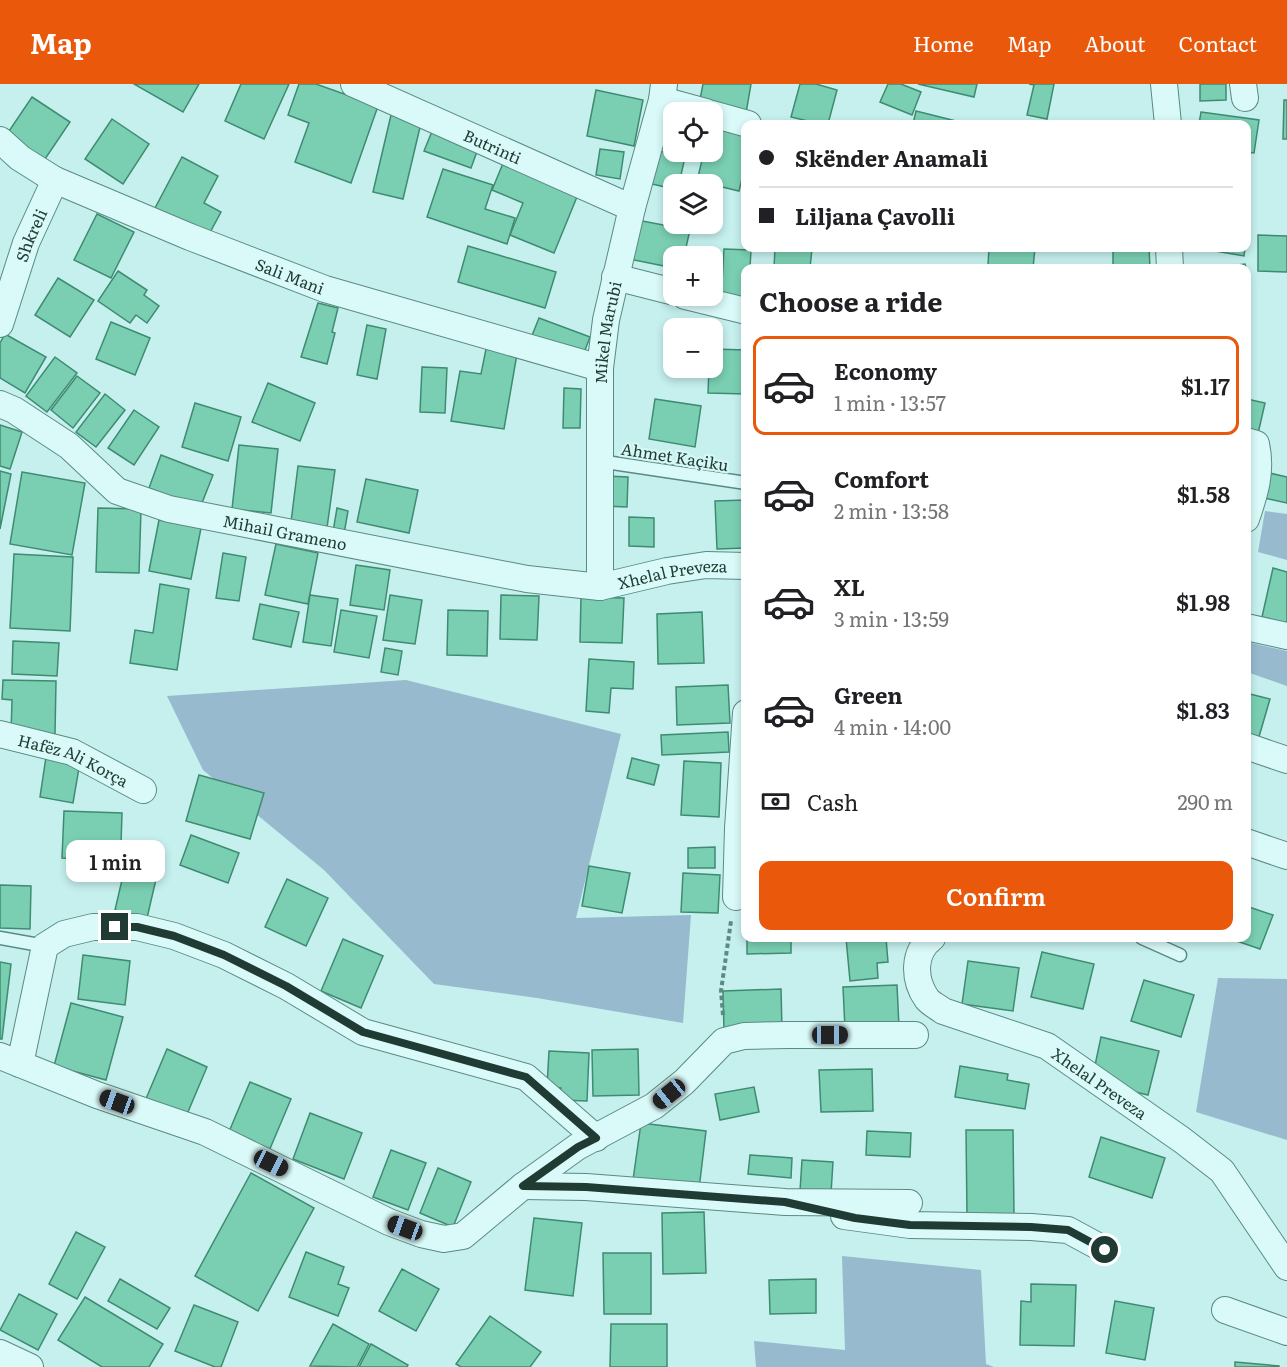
<!DOCTYPE html>
<meta charset="utf-8">
<style>
body{margin:0;font-family:Literata,serif;background:#f6f6f6;color:#202124;height:100vh;display:flex;flex-direction:column;font-size:22px;white-space:nowrap}
*{box-sizing:border-box;margin:0}
p{font-size:20px;color:#757577}
.icon{flex:none;width:33px;height:33px;fill:none;stroke:currentColor;stroke-width:2;stroke-linecap:round;stroke-linejoin:round}
.map{position:relative;flex:1;overflow:hidden}
.side{position:absolute;left:741px;top:180px;width:510px;height:678px;display:flex;flex-direction:column;background:#fff;border-radius:12px;box-shadow:0 3px 9px #0003}
.side>*{flex:none}
.top-card{position:absolute;left:741px;top:36px;width:510px;height:132px;border-radius:12px;box-shadow:0 3px 9px #0003;display:grid;align-content:center;height:132px;padding:0 18px;background:#fff}
.fabs{position:absolute;left:663px;top:18px;display:grid;gap:12px}
.fabs a{display:grid;place-items:center;width:60px;height:60px;border-radius:12px;background:#fff;box-shadow:0 3px 9px #0003;font-size:30px}
.end{position:absolute;width:27px;height:27px;margin:-14px;border:8px solid #1f3b33;background:#fff;box-shadow:0 0 0 3px #fff}
.from{border-radius:50%}
.bubble{position:absolute;height:42px;border-radius:12px;background:#fff;box-shadow:0 3px 9px #0003;font-size:20px;font-weight:600;line-height:42px;text-align:center}
.car{position:absolute;width:18px;height:36px;margin:-18px -9px;border-radius:8px;box-shadow:0 0 4px 2px #0007;background:linear-gradient(#222 24%,#8ab4d8 0 40%,#222 0 76%,#8ab4d8 0 86%,#222 0)}
.top-card b{display:flex;align-items:center;gap:21px;height:57px;font-size:22px}
.top-card b+b{border-top:2px solid #e0e0e0}
.top-card i{width:15px;height:15px;background:#202124}
ul{padding:0;list-style:none}
li{display:flex;align-items:center;gap:18px;height:99px;margin:0 12px 9px;padding:0 6px;border:3px solid transparent;border-radius:12px}
li div{flex:1}
li b{display:block;font-size:22px}
li em{font-style:normal;font-weight:600}
li.current{border-color:#ea580c}
li>.icon{width:54px;height:54px;stroke-width:1.5}
h2{padding:0 18px;font-size:27px;line-height:72px}
.pay{display:flex;align-items:center;gap:15px;height:66px;padding:0 18px;font-size:22px}
.pay p{margin-inline-start:auto}
.primary-button{display:flex;gap:12px;margin-top:auto;padding:12px 18px}
.primary-button a{flex:1;height:69px;border-radius:12px;background:#ea580c;color:#fff;font-size:24px;font-weight:600;line-height:69px;text-align:center}
header{display:flex;align-items:center;gap:36px;box-sizing:border-box;height:84px;padding:0 30px;background:#ea580c;color:#fff}
header strong{font-size:28px}
nav{display:flex;gap:33px;margin-inline-start:auto;font-size:21px}
.map>svg:first-child{display:block}
</style>
<header>
<strong>Map</strong>
<nav><a>Home</a><a>Map</a><a>About</a><a>Contact</a></nav>
</header>
<div class="map">
<svg width="1287" height="1283" viewBox="0 0 1287 1283">
<rect width="100%" height="100%" fill="#c5f0ee"/>
<g fill="#98bace">
<polygon points="1265,427 1287,430 1287,476 1258,468"/>
<polygon points="1247,558 1287,567 1287,602 1247,588"/>
<polygon points="406,596 621,650 576,834 691,831 683,939 537,914 434,900 324,786 203,686 167,612"/>
<polygon points="1218,894 1287,895 1287,1056 1196,1028"/>
<polygon points="842,1172 981,1186 986,1280 994,1283 756,1283 754,1257 845,1266"/>
</g>
<g fill="#7acfb3" stroke="#3f8b71" stroke-width="1.5">
<polygon points="134,0 199,0 183,28"/>
<polygon points="241,0 289,0 264,55 225,37"/>
<polygon points="299,0 316,0 378,22 351,99 295,78 309,39 288,31"/>
<polygon points="703,0 751,0 745,35 698,26"/>
<polygon points="800,0 816,0 837,6 828,40 820,40 791,33"/>
<polygon points="888,0 901,0 921,8 912,31 880,18"/>
<polygon points="918,0 977,0 974,13"/>
<polygon points="1029,0 1054,0 1047,35 1027,31 1034,1"/>
<polygon points="1200,0 1226,0 1226,16 1200,17"/>
<polygon points="596,6 643,16 634,62 587,52"/>
<polygon points="32,13 70,38 43,78 5,53"/>
<polygon points="1284,16 1287,16 1287,55 1283,55"/>
<polygon points="916,27 968,40 913,40"/>
<polygon points="1201,28 1259,36 1254,69 1246,68 1246,40 1199,40"/>
<polygon points="391,31 421,39 403,115 373,108"/>
<polygon points="112,35 149,60 123,100 85,75"/>
<polygon points="712,40 746,47 746,79 739,107 697,97 704,68 712,68"/>
<polygon points="433,45 479,62 471,84 424,67"/>
<polygon points="600,65 624,68 620,95 596,91"/>
<polygon points="651,65 685,73 679,100 674,100 674,105 643,98"/>
<polygon points="182,73 218,92 204,119 221,128 207,154 154,126"/>
<polygon points="504,77 579,108 554,169 510,151 523,119 492,106"/>
<polygon points="443,85 493,101 485,125 515,134 507,160 427,133"/>
<polygon points="97,130 134,148 111,194 74,176"/>
<polygon points="637,136 690,146 684,172 674,172 674,184 629,175"/>
<polygon points="1258,151 1287,152 1287,188 1258,187"/>
<polygon points="468,162 556,188 545,224 458,198"/>
<polygon points="775,164 812,165 810,184 774,184"/>
<polygon points="989,164 1035,164 1033,184 988,181"/>
<polygon points="1113,164 1149,164 1150,184 1113,184"/>
<polygon points="1198,164 1245,164 1244,172"/>
<polygon points="724,165 751,166 750,184 746,184 746,217 721,216"/>
<polygon points="1245,180 1246,184 1210,184"/>
<polygon points="118,187 147,206 144,211 159,222 147,239 136,231 130,239 98,217"/>
<polygon points="58,194 94,216 70,253 35,231"/>
<polygon points="318,219 338,224 332,248 335,249 327,280 301,273"/>
<polygon points="539,234 590,253 582,274 531,254"/>
<polygon points="111,238 150,254 135,291 96,275"/>
<polygon points="367,241 386,245 377,295 357,291"/>
<polygon points="5,250 46,273 25,309 0,294 0,259"/>
<polygon points="486,265 517,270 504,345 451,337 460,287 481,290"/>
<polygon points="712,265 746,266 746,310 708,309 709,284 712,284"/>
<polygon points="55,273 77,289 47,328 26,312"/>
<polygon points="422,283 447,284 445,329 420,328"/>
<polygon points="77,292 100,309 73,344 51,326"/>
<polygon points="268,299 315,319 300,357 252,338"/>
<polygon points="564,304 581,305 580,344 563,344"/>
<polygon points="1246,305 1249,305 1247,315 1265,319 1257,354 1246,351"/>
<polygon points="105,310 125,326 96,363 76,348"/>
<polygon points="655,315 701,322 695,363 649,355"/>
<polygon points="195,319 241,333 228,377 182,363"/>
<polygon points="134,326 159,343 134,381 108,364"/>
<polygon points="0,341 22,348 10,385 0,382"/>
<polygon points="239,361 278,365 271,429 232,425"/>
<polygon points="161,371 213,391 200,424 149,404"/>
<polygon points="298,382 335,386 326,451 290,446"/>
<polygon points="0,387 11,390 0,445"/>
<polygon points="22,388 85,399 72,471 10,460"/>
<polygon points="1265,388 1287,393 1287,419 1260,413"/>
<polygon points="606,392 628,393 627,423 604,422"/>
<polygon points="366,395 418,406 409,449 357,438"/>
<polygon points="746,416 746,464 717,465 715,417"/>
<polygon points="98,424 141,425 139,489 96,488"/>
<polygon points="337,424 348,427 344,450 333,448"/>
<polygon points="629,433 654,434 654,463 629,462"/>
<polygon points="159,436 201,444 191,495 149,487"/>
<polygon points="276,460 318,469 308,520 265,511"/>
<polygon points="223,469 246,473 239,517 216,514"/>
<polygon points="14,470 73,473 70,547 10,544"/>
<polygon points="356,481 390,486 384,526 350,521"/>
<polygon points="1273,484 1287,488 1287,539 1262,533"/>
<polygon points="160,500 189,505 177,586 130,579 135,546 153,549"/>
<polygon points="310,511 338,515 331,562 303,558"/>
<polygon points="390,511 422,516 415,560 383,556"/>
<polygon points="501,511 539,512 537,556 500,555"/>
<polygon points="581,513 624,514 622,559 580,558"/>
<polygon points="260,520 299,528 291,563 253,555"/>
<polygon points="341,526 377,532 369,574 334,568"/>
<polygon points="448,526 488,527 487,572 447,571"/>
<polygon points="702,528 704,579 658,580 657,530"/>
<polygon points="13,557 59,559 57,592 12,590"/>
<polygon points="385,564 402,567 398,591 381,588"/>
<polygon points="589,575 634,578 633,605 611,604 609,629 586,627"/>
<polygon points="3,596 56,597 55,650 11,649 12,616 2,615"/>
<polygon points="728,601 730,639 677,641 676,603"/>
<polygon points="1246,609 1270,615 1258,656 1246,653"/>
<polygon points="728,648 729,668 662,671 661,651"/>
<polygon points="46,673 80,678 73,719 40,713"/>
<polygon points="632,674 659,681 654,701 627,694"/>
<polygon points="684,677 721,679 719,733 681,731"/>
<polygon points="199,691 264,709 250,755 186,737"/>
<polygon points="64,727 122,729 121,760 109,760 108,776 62,774"/>
<polygon points="191,751 239,769 228,799 180,781"/>
<polygon points="715,763 715,784 688,784 688,764"/>
<polygon points="589,782 630,789 622,829 582,822"/>
<polygon points="125,783 157,791 147,834 115,826"/>
<polygon points="683,789 720,791 718,829 681,828"/>
<polygon points="287,795 328,814 306,862 265,843"/>
<polygon points="0,801 31,802 30,845 0,844"/>
<polygon points="1246,822 1273,831 1260,865 1228,854 1246,854"/>
<polygon points="747,854 791,854 791,869 747,870"/>
<polygon points="846,854 886,854 888,878 877,879 878,894 850,897"/>
<polygon points="343,855 383,872 361,924 321,907"/>
<polygon points="1042,868 1094,880 1083,925 1031,913"/>
<polygon points="83,871 130,877 125,921 78,915"/>
<polygon points="968,877 1019,884 1013,927 962,920"/>
<polygon points="0,878 11,880 2,955 0,955"/>
<polygon points="1144,896 1194,911 1181,953 1131,937"/>
<polygon points="897,901 899,943 845,945 843,903"/>
<polygon points="781,905 782,946 724,947 723,907"/>
<polygon points="71,919 123,933 106,996 54,982"/>
<polygon points="1101,953 1159,967 1148,1011 1106,1001 1109,990 1094,986"/>
<polygon points="167,965 207,983 185,1035 145,1017"/>
<polygon points="638,965 639,1011 593,1012 592,966"/>
<polygon points="549,967 589,969 587,1017 560,1016 561,1004 547,1003"/>
<polygon points="960,982 1008,990 1007,996 1029,1000 1025,1025 955,1013"/>
<polygon points="872,985 873,1027 821,1028 819,986"/>
<polygon points="250,998 291,1015 269,1067 228,1050"/>
<polygon points="754,1003 759,1028 720,1036 715,1010"/>
<polygon points="310,1029 362,1049 344,1095 293,1075"/>
<polygon points="641,1039 706,1047 699,1105 633,1096"/>
<polygon points="966,1046 1013,1046 1014,1131 967,1131"/>
<polygon points="867,1047 911,1049 910,1073 866,1071"/>
<polygon points="1101,1053 1165,1074 1152,1114 1089,1093"/>
<polygon points="391,1066 426,1079 408,1126 373,1113"/>
<polygon points="750,1071 792,1074 791,1094 748,1090"/>
<polygon points="802,1076 833,1078 831,1109 800,1107"/>
<polygon points="438,1084 471,1098 453,1143 420,1129"/>
<polygon points="251,1089 314,1124 258,1227 195,1192"/>
<polygon points="704,1128 706,1189 663,1190 662,1129"/>
<polygon points="534,1134 582,1139 573,1212 525,1206"/>
<polygon points="76,1148 105,1163 77,1215 49,1200"/>
<polygon points="306,1168 344,1183 338,1200 349,1204 338,1232 289,1213"/>
<polygon points="603,1169 651,1169 651,1230 604,1230"/>
<polygon points="402,1185 439,1205 416,1247 379,1227"/>
<polygon points="120,1195 170,1224 157,1245 108,1217"/>
<polygon points="816,1195 816,1229 770,1230 769,1196"/>
<polygon points="1031,1200 1076,1201 1074,1262 1020,1261 1021,1217 1031,1218"/>
<polygon points="19,1210 57,1230 38,1266 0,1246"/>
<polygon points="85,1213 163,1260 149,1283 102,1283 58,1256"/>
<polygon points="1115,1217 1154,1224 1145,1276 1106,1269"/>
<polygon points="194,1221 238,1238 221,1283 215,1283 175,1267"/>
<polygon points="490,1232 541,1268 530,1283 461,1283 456,1280"/>
<polygon points="333,1240 369,1260 357,1283 310,1282"/>
<polygon points="611,1240 667,1240 667,1283 610,1283"/>
<polygon points="371,1260 408,1281 407,1283 359,1283"/>
<polygon points="1235,1278 1279,1282 1279,1283 1235,1283"/>
</g>
<g fill="none" stroke-linecap="round" stroke-linejoin="round">
<g stroke="#5a8b81" stroke-width="15">
<g id="service">
<polyline points="599,377 746,399"/>
<polyline points="0,854 45,862"/>
<polyline points="1142,854 1180,871"/>
</g>
</g>
<g stroke="#5a8b81" stroke-width="28">
<g id="minor">
<path id="s1" d="M354 0 632 124"/>
<polyline points="1164,0 1168,40"/>
<polyline points="1243,0 1245,14"/>
<polyline points="662,16 706,28"/>
<polyline points="712,30 748,40"/>
<path id="s2" d="M0 56 20 74 55 96 190 153 325 205 600 284"/>
<polyline points="1169,164 1170,184"/>
<polyline points="615,193 674,208"/>
<polyline points="685,212 746,227"/>
<path id="s3" d="M0 240 26 159 55 96"/>
<path id="s4" d="M0 320 14 326 69 362 117 407 169 425 527 495 600 503 667 487 706 481 746 482"/>
<path d="M1246 357 1256 360C1262 387 1255 409 1246 435"/>
<path id="s5" d="M600 503V284L606 236 632 124 662 16 664 0"/>
<polyline points="1246,543 1287,552"/>
<path id="s6" d="M0 650 72 668 143 706"/>
<polyline points="1246,662 1287,676"/>
<polyline points="1246,758 1287,772"/>
<polyline points="736,813 738,744 746,629"/>
<path id="s7" d="M932 854C913 868 913 895 927 915 931 920 938 923 943 927L1047 962 1182 1056 1222 1087 1287 1183"/>
<polyline points="0,972 97,1011 205,1048 389,1138 421,1150 444,1155 463,1152 523,1102 577,1063 654,1022 684,998 724,957 744,952 788,951 915,951"/>
<polyline points="20,980 45,862 64,850 93,843 137,843 174,852 224,871 286,902 363,948 526,993 596,1054"/>
<polyline points="523,1102 586,1103 785,1118 909,1119"/>
<polyline points="844,1132 910,1141 1031,1143 1068,1146 1105,1166"/>
<polyline points="1225,1226 1287,1248"/>
<polyline points="0,1269 30,1283"/>
</g>
</g>
<polyline stroke="#5a8b81" stroke-width="4" stroke-dasharray="4.5 3" stroke-linecap="butt" points="723,931 721,907 731,837"/>
<use href="#service" stroke="#d9faf8" stroke-width="12"/>
<use href="#minor" stroke="#d9faf8" stroke-width="26"/>
</g>
<g fill="none" stroke-linecap="round" stroke-linejoin="round">
<polyline stroke="#1f3b33" stroke-width="8" points="115,843 137,843 174,852 224,871 286,902 363,948 526,993 596,1054 578,1063 523,1102 586,1103 785,1118 855,1134 910,1141 1031,1143 1068,1146 1105,1166"/>
</g>
<g text-anchor="middle" dominant-baseline="central" stroke-width="4.5" stroke-linejoin="round" paint-order="stroke">
<g font-size="16" fill="#1f3b33" stroke="#d5f7f5">
<text stroke="none"><textPath href="#s1" startOffset="152">Butrinti</textPath></text>
<text stroke="none"><textPath href="#s3" startOffset="94">Shkreli</textPath></text>
<text stroke="none"><textPath href="#s2" startOffset="322">Sali Mani</textPath></text>
<text stroke="none"><textPath href="#s5" startOffset="255">Mikel Marubi</textPath></text>
<text transform="translate(675 372) rotate(9)">Ahmet Kaçiku</text>
<text stroke="none"><textPath href="#s4" startOffset="320">Mihail Grameno</textPath></text>
<text stroke="none"><textPath href="#s4" startOffset="714">Xhelal Preveza</textPath></text>
<text stroke="none"><textPath href="#s6" startOffset="78">Hafëz Ali Korça</textPath></text>
<text stroke="none"><textPath href="#s7" startOffset="262">Xhelal Preveza</textPath></text>
</g>
</g>
</svg>
<div class="fabs">
<a><svg class="icon" aria-label="locate" viewBox="0 0 24 24"><circle cx="12" cy="12" r="6"/><path d="M12 2v4M12 18v4M2 12h4M18 12h4"/></svg></a>
<a><svg class="icon" aria-label="layers" viewBox="0 0 24 24"><path d="M12 4l9 5-9 5-9-5zM3 14l9 5 9-5"/></svg></a>
<a>+</a>
<a>−</a>
</div>
<i class="end from" style="left:1105px;top:1166px"></i>
<i class="end" style="left:115px;top:843px"></i>
<div class="bubble" style="left:66px;top:756px;width:99px">1 min</div>
<i class="car" style="left:830px;top:951px;rotate:90deg"></i>
<i class="car" style="left:669px;top:1010px;rotate:231deg"></i>
<i class="car" style="left:117px;top:1018px;rotate:290deg"></i>
<i class="car" style="left:271px;top:1079px;rotate:116deg"></i>
<i class="car" style="left:405px;top:1144px;rotate:290deg"></i>
<div class="top-card">
<b><i class="from"></i>Skënder Anamali</b>
<b><i></i>Liljana Çavolli</b>
</div>
<section class="side">
<h2>Choose a ride</h2>
<ul>
<li class="current"><svg class="icon" aria-label="car" viewBox="0 0 24 24"><path d="M5 17H2v-5l4-1 3-4h7l3 4 3 1v5h-3M9 17h6M6 11h13"/><circle cx="7" cy="17" r="2"/><circle cx="17" cy="17" r="2"/></svg><div><b>Economy</b><p>1 min · 13:57</p></div><em>$1.17</em></li>
<li><svg class="icon" aria-label="car" viewBox="0 0 24 24"><path d="M5 17H2v-5l4-1 3-4h7l3 4 3 1v5h-3M9 17h6M6 11h13"/><circle cx="7" cy="17" r="2"/><circle cx="17" cy="17" r="2"/></svg><div><b>Comfort</b><p>2 min · 13:58</p></div><em>$1.58</em></li>
<li><svg class="icon" aria-label="car" viewBox="0 0 24 24"><path d="M5 17H2v-5l4-1 3-4h7l3 4 3 1v5h-3M9 17h6M6 11h13"/><circle cx="7" cy="17" r="2"/><circle cx="17" cy="17" r="2"/></svg><div><b>XL</b><p>3 min · 13:59</p></div><em>$1.98</em></li>
<li><svg class="icon" aria-label="car" viewBox="0 0 24 24"><path d="M5 17H2v-5l4-1 3-4h7l3 4 3 1v5h-3M9 17h6M6 11h13"/><circle cx="7" cy="17" r="2"/><circle cx="17" cy="17" r="2"/></svg><div><b>Green</b><p>4 min · 14:00</p></div><em>$1.83</em></li>
</ul>
<div class="pay"><svg class="icon" aria-label="cash" viewBox="0 0 24 24"><path d="M3 7h18v10H3z"/><circle cx="12" cy="12" r="2"/></svg>Cash<p>290 m</p></div>
<div class="primary-button"><a>Confirm</a></div>
</section>
</div>
